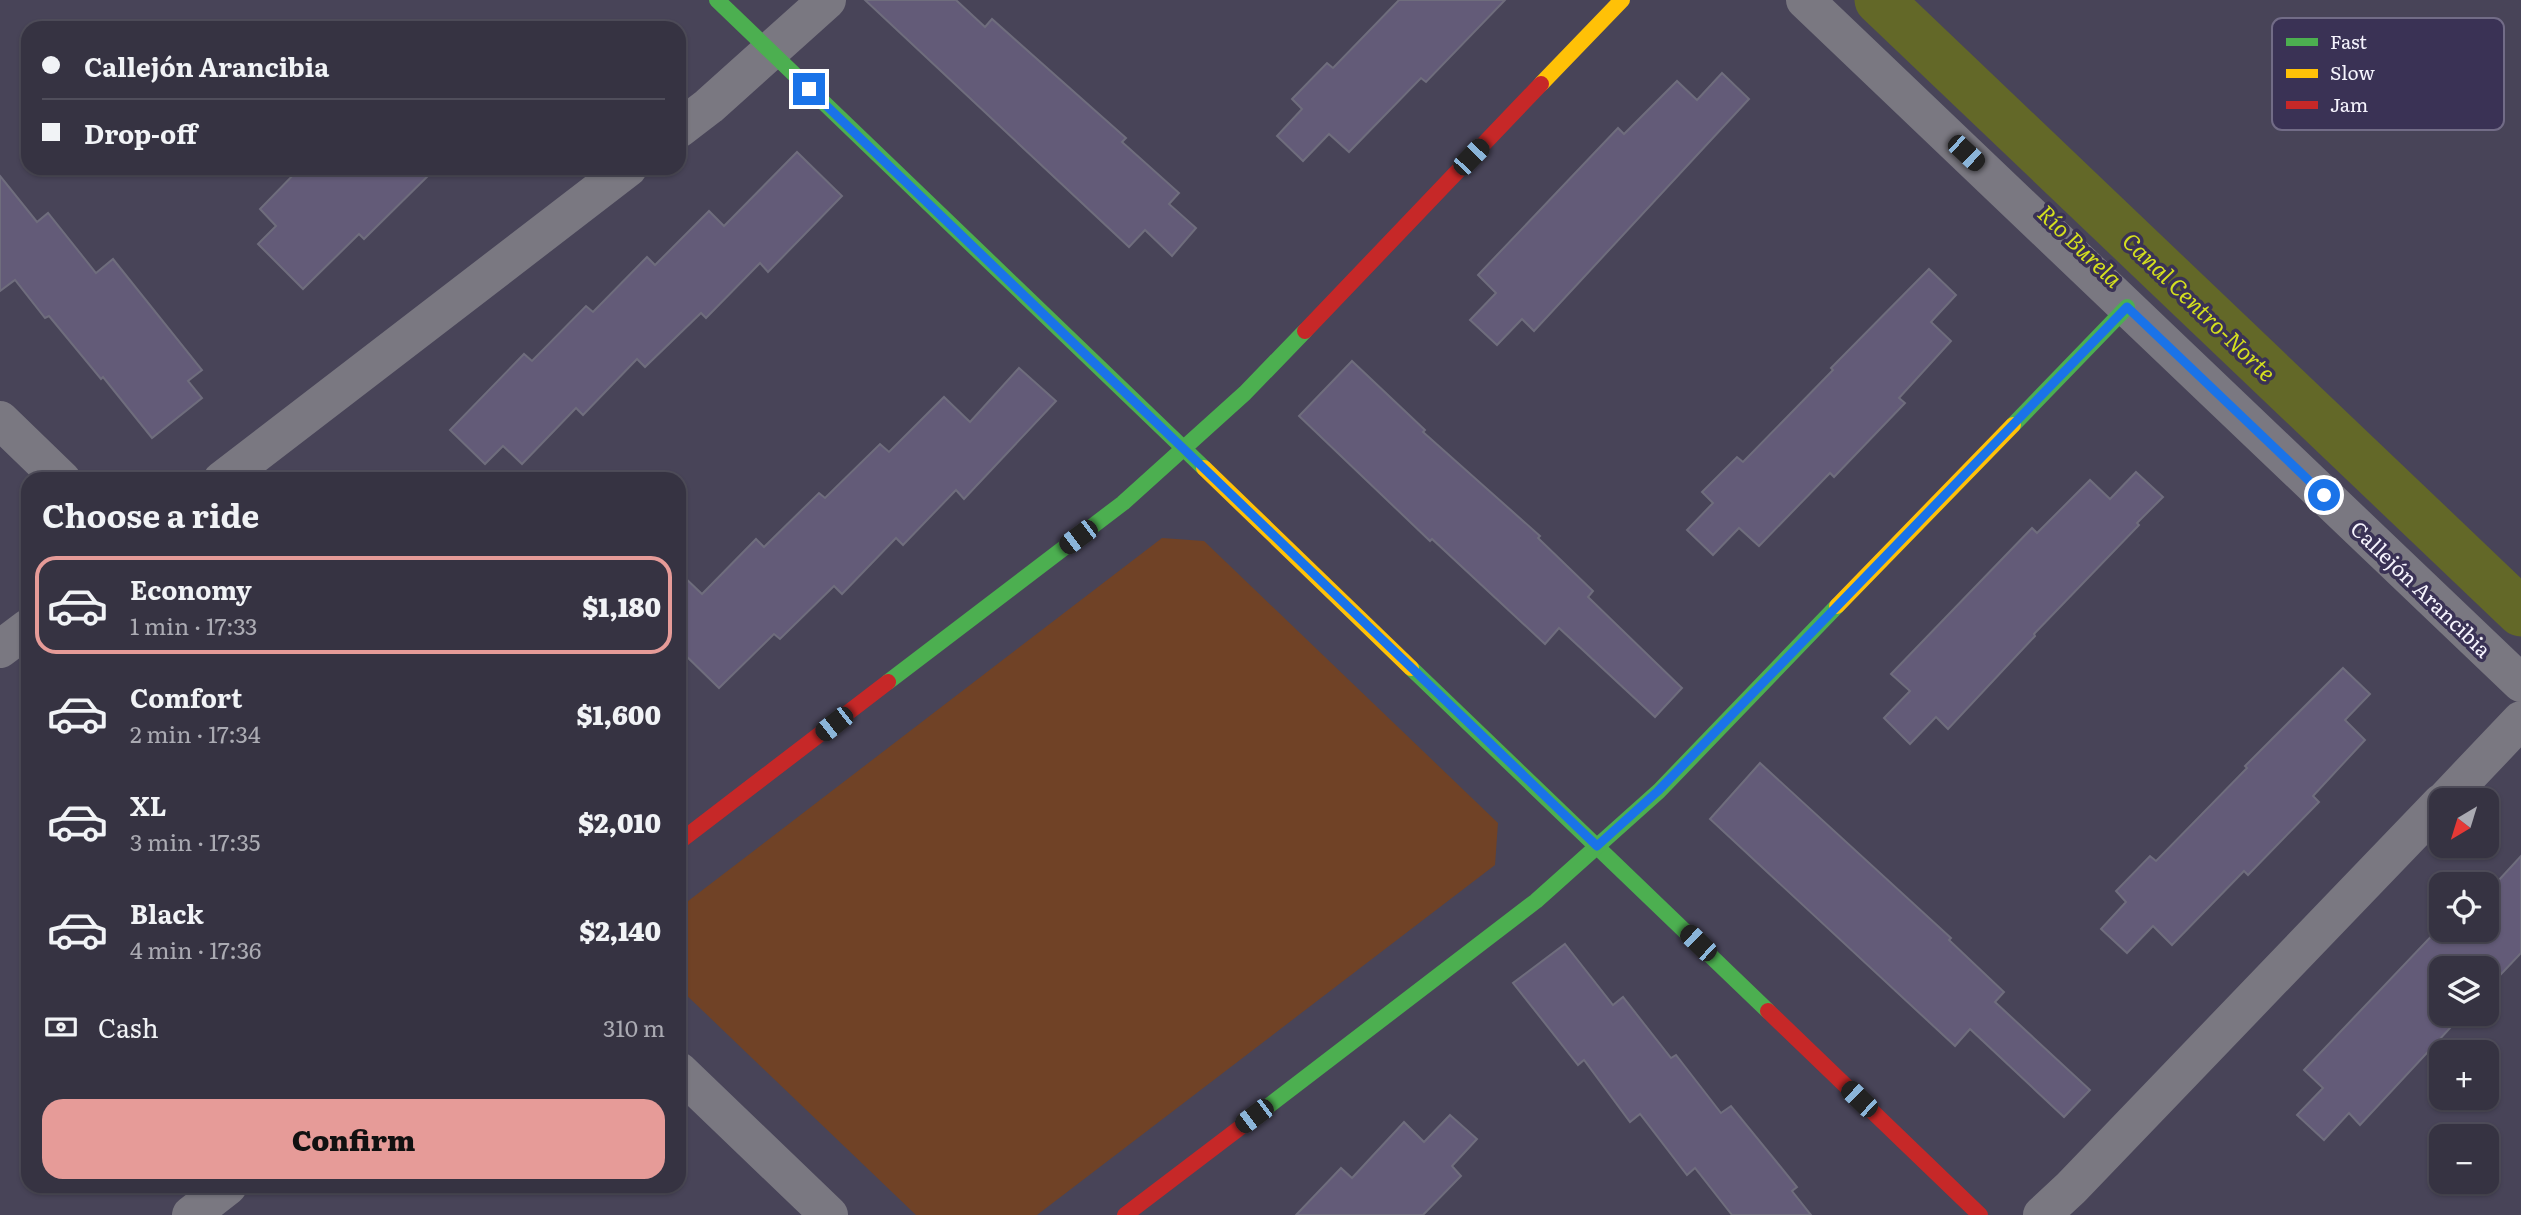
<!DOCTYPE html>
<meta charset="utf-8">
<style>
body{margin:0;font-family:Literata,serif;background:#413f4d;color:#f1f3f6;height:100vh;display:flex;flex-direction:column;font-size:26px;white-space:nowrap}
*{box-sizing:border-box;margin:0}
p{font-size:23px;color:#aaaab2}
.icon{flex:none;width:38px;height:38px;fill:none;stroke:currentColor;stroke-width:2;stroke-linecap:round;stroke-linejoin:round}
.map{position:relative;flex:1;overflow:hidden}
.panel{position:absolute;left:21px;top:472px;width:665px;height:721px;display:flex;flex-direction:column;background:#363342;border-radius:21px;box-shadow:0 2px 5px #0004,0 0 0 2px #504e5b}
.panel>*{flex:none}
.banner{position:absolute;left:21px;top:21px;width:665px;height:154px;border-radius:21px;box-shadow:0 2px 5px #0004,0 0 0 2px #504e5b;display:grid;align-content:center;height:154px;padding:0 21px;background:#363342}
.needle{width:46px;rotate:218deg}
.fabs{position:absolute;left:2429px;top:788px;display:grid;gap:14px}
.fabs a{display:grid;place-items:center;width:70px;height:70px;border-radius:14px;background:#363342;box-shadow:0 2px 5px #0004,0 0 0 2px #504e5b;font-size:35px}
.end{position:absolute;width:32px;height:32px;margin:-16px;border:9px solid #1a73e8;background:#fff;box-shadow:0 0 0 4px #fff}
.from{border-radius:50%}
.car{position:absolute;width:21px;height:42px;margin:-21px -10px;border-radius:9px;box-shadow:0 0 5px 2px #0007;background:linear-gradient(#222 24%,#8ab4d8 0 40%,#222 0 76%,#8ab4d8 0 86%,#222 0)}
.banner b{display:flex;align-items:center;gap:24px;height:66px;font-size:26px}
.banner b+b{border-top:2px solid #504e5b}
.banner i{width:18px;height:18px;background:#f1f3f6}
ul{padding:0;list-style:none}
li{display:flex;align-items:center;gap:21px;height:98px;margin:0 14px 10px;padding:0 7px;border:4px solid transparent;border-radius:21px}
li div{flex:1}
li b{display:block;font-size:26px}
li em{font-style:normal;font-weight:800}
li.on{border-color:#e69b98}
li>.icon{width:63px;height:63px;stroke-width:1.5}
h2{padding:0 21px;font-size:32px;line-height:84px}
.pay{display:flex;align-items:center;gap:18px;height:77px;padding:0 21px;font-size:26px}
.pay p{margin-inline-start:auto}
.action{display:flex;gap:14px;margin-top:auto;padding:14px 21px}
.action a{flex:1;height:80px;border-radius:21px;background:#e69b98;color:#111;font-size:28px;font-weight:800;line-height:80px;text-align:center}
.map>svg:first-child{display:block}
</style>
<div class="map">
<svg width="2521" height="1215" viewBox="0 0 2521 1215">
<rect width="100%" height="100%" fill="#484458"/>
<polygon fill="#704226" points="1162,538 1204,541 1498,823 1495,865 1037,1215 916,1215 679,988 679,908"/>
<g fill="none" stroke-linecap="round" stroke-linejoin="round">
<polyline stroke="#636828" stroke-width="49" points="1879,0 2521,612"/>
</g>
<g fill="#635b78" stroke="#6f6d7d" stroke-width="2">
<polygon points="865,0 956,0 985,27 992,19 1126,138 1122,142 1179,193 1169,204 1196,228 1172,256 1145,230 1129,247"/>
<polygon points="1399,0 1505,0 1426,82 1421,78 1349,152 1329,134 1303,161 1277,136 1302,109 1292,99 1327,63 1333,68"/>
<polygon points="1722,73 1749,99 1534,331 1522,319 1497,345 1470,320 1496,293 1478,275 1618,128 1624,134 1677,81 1697,100"/>
<polygon points="797,152 842,196 768,272 760,263 706,318 701,313 645,367 637,359 583,415 576,408 522,464 503,446 485,464 450,430 524,354 532,361 586,306 593,312 647,257 655,265 709,211 724,226"/>
<polygon points="300,168 436,168 364,239 359,234 303,289 258,244 276,226 260,209"/>
<polygon points="0,176 37,222 48,213 96,273 113,259 202,370 188,381 202,398 152,438 103,377 101,379 49,316 45,318 15,280 0,291"/>
<polygon points="1929,269 1956,295 1931,322 1951,341 1899,398 1905,403 1834,477 1830,473 1759,546 1739,528 1713,555 1687,530 1713,503 1702,492 1737,457 1743,462 1833,370 1831,368"/>
<polygon points="1352,361 1425,430 1423,432 1540,536 1538,538 1593,591 1588,597 1682,688 1655,717 1559,628 1545,644 1432,539 1430,541 1299,416"/>
<polygon points="1019,368 1056,401 964,499 956,490 903,545 896,538 842,594 834,586 780,639 774,634 719,688 679,649 679,572 702,594 756,539 764,547 819,493 825,498 880,444 889,452 944,397 970,422"/>
<polygon points="2136,472 2163,497 2137,523 2139,525 2034,634 2035,636 1948,729 1936,717 1910,744 1884,718 1910,691 1891,674 2032,528 2037,533 2090,480 2110,499"/>
<polygon points="2343,668 2370,694 2345,720 2365,740 2313,796 2319,802 2248,875 2244,871 2172,945 2153,926 2127,953 2101,929 2126,902 2116,891 2150,856 2156,861 2247,768 2245,766"/>
<polygon points="1760,763 1951,938 1949,940 2004,992 1995,1002 2090,1090 2064,1117 1970,1029 1955,1046 1710,819"/>
<polygon points="2521,856 2521,953 2487,989 2487,968 2441,968 2441,1013 2464,1013 2360,1125 2349,1113 2324,1140 2297,1115 2323,1088 2304,1070 2441,926 2441,942 2453,929 2487,929 2487,893"/>
<polygon points="1565,944 1613,1005 1623,997 1671,1058 1676,1055 1721,1113 1731,1106 1797,1187 1792,1191 1811,1215 1732,1215 1695,1168 1687,1175 1640,1114 1630,1122 1584,1060 1578,1065 1513,983"/>
<polygon points="1450,1115 1477,1139 1452,1166 1461,1176 1423,1215 1296,1215 1341,1168 1352,1178 1404,1122 1424,1142"/>
</g>
<g fill="none" stroke-linecap="round" stroke-linejoin="round">
<g stroke="#7a7881" stroke-width="38">
<polyline points="1805,0 2521,683"/>
<polyline points="679,129 709,106 827,0"/>
<polyline points="0,420 62,480"/>
<polyline points="222,480 628,168"/>
<polyline points="0,649 28,628"/>
<polyline points="2445,800 2521,720"/>
<polyline points="679,1071 829,1215"/>
<polyline points="191,1215 228,1186"/>
<polyline points="2042,1215 2071,1188 2441,803"/>
</g>
<g stroke="#4caf50" stroke-width="16">
<polyline points="717,0 1204,468"/>
<polyline points="2013,425 2127,307"/>
<polyline points="1411,668 1768,1011"/>
<polyline points="888,682 1123,503 1245,393 1305,331"/>
<polyline points="1254,1117 1536,901 1659,791 1837,606"/>
</g>
<g stroke="#ffc107" stroke-width="16">
<polyline points="1541,84 1622,0"/>
<polyline points="1204,468 1411,668"/>
<polyline points="1837,606 2013,425"/>
</g>
<g stroke="#c62828" stroke-width="16">
<polyline points="1305,331 1541,84"/>
<polyline points="679,842 888,682"/>
<polyline points="1768,1011 1980,1215"/>
<polyline points="1125,1215 1254,1117"/>
</g>
</g>
<g fill="none" stroke-linecap="round" stroke-linejoin="round">
<polyline stroke="#1a73e8" stroke-width="9" points="809,89 1597,846 1658,791 2127,307 2324,495"/>
</g>
<g text-anchor="middle" dominant-baseline="central" stroke-width="7" stroke-linejoin="round" paint-order="stroke">
<g font-size="21" fill="#f5f3fd" stroke="#3a3255">
<text transform="translate(2422 588) rotate(44)">Callejón Arancibia</text>
</g>
<g font-size="23" font-style="italic" fill="#d4df1f" stroke="#3a3255">
<text transform="translate(2081 245) rotate(44)">Río Burela</text>
<text transform="translate(2200 306) rotate(44)">Canal Centro-Norte</text>
</g>
</g>
<rect x="2272" y="18" width="232" height="112" rx="10" fill="#3a3255" stroke="#726c87" stroke-width="2"/>
<rect x="2286" y="38" width="32" height="8" fill="#4caf50"/>
<rect x="2286" y="69" width="32" height="9" fill="#ffc107"/>
<rect x="2286" y="101" width="32" height="8" fill="#c62828"/>
<g font-size="19" fill="#f5f3fd">
<text x="2330" y="49">Fast</text>
<text x="2330" y="80">Slow</text>
<text x="2330" y="112">Jam</text>
</g>
</svg>
<div class="fabs">
<a><svg class="needle" viewBox="-14 -14 28 28"><path d="M0-13l5 13h-10z" fill="#e53935"/><path d="M0 13l5-13h-10z" fill="#aaaab2"/></svg></a>
<a><svg class="icon" aria-label="locate" viewBox="0 0 24 24"><circle cx="12" cy="12" r="6"/><path d="M12 2v4M12 18v4M2 12h4M18 12h4"/></svg></a>
<a><svg class="icon" aria-label="layers" viewBox="0 0 24 24"><path d="M12 4l9 5-9 5-9-5zM3 14l9 5 9-5"/></svg></a>
<a>+</a>
<a>−</a>
</div>
<i class="end from" style="left:2324px;top:495px"></i>
<i class="end" style="left:809px;top:89px"></i>
<i class="car" style="left:1966px;top:153px;rotate:133deg"></i>
<i class="car" style="left:1471px;top:157px;rotate:44deg"></i>
<i class="car" style="left:1078px;top:537px;rotate:233deg"></i>
<i class="car" style="left:834px;top:724px;rotate:232deg"></i>
<i class="car" style="left:1698px;top:943px;rotate:314deg"></i>
<i class="car" style="left:1859px;top:1099px;rotate:314deg"></i>
<i class="car" style="left:1254px;top:1116px;rotate:233deg"></i>
<div class="banner">
<b><i class="from"></i>Callejón Arancibia</b>
<b><i></i>Drop-off</b>
</div>
<section class="panel">
<h2>Choose a ride</h2>
<ul>
<li class="on"><svg class="icon" aria-label="car" viewBox="0 0 24 24"><path d="M5 17H2v-5l4-1 3-4h7l3 4 3 1v5h-3M9 17h6M6 11h13"/><circle cx="7" cy="17" r="2"/><circle cx="17" cy="17" r="2"/></svg><div><b>Economy</b><p>1 min · 17:33</p></div><em>$1,180</em></li>
<li><svg class="icon" aria-label="car" viewBox="0 0 24 24"><path d="M5 17H2v-5l4-1 3-4h7l3 4 3 1v5h-3M9 17h6M6 11h13"/><circle cx="7" cy="17" r="2"/><circle cx="17" cy="17" r="2"/></svg><div><b>Comfort</b><p>2 min · 17:34</p></div><em>$1,600</em></li>
<li><svg class="icon" aria-label="car" viewBox="0 0 24 24"><path d="M5 17H2v-5l4-1 3-4h7l3 4 3 1v5h-3M9 17h6M6 11h13"/><circle cx="7" cy="17" r="2"/><circle cx="17" cy="17" r="2"/></svg><div><b>XL</b><p>3 min · 17:35</p></div><em>$2,010</em></li>
<li><svg class="icon" aria-label="car" viewBox="0 0 24 24"><path d="M5 17H2v-5l4-1 3-4h7l3 4 3 1v5h-3M9 17h6M6 11h13"/><circle cx="7" cy="17" r="2"/><circle cx="17" cy="17" r="2"/></svg><div><b>Black</b><p>4 min · 17:36</p></div><em>$2,140</em></li>
</ul>
<div class="pay"><svg class="icon" aria-label="cash" viewBox="0 0 24 24"><path d="M3 7h18v10H3z"/><circle cx="12" cy="12" r="2"/></svg>Cash<p>310 m</p></div>
<div class="action"><a>Confirm</a></div>
</section>
</div>
